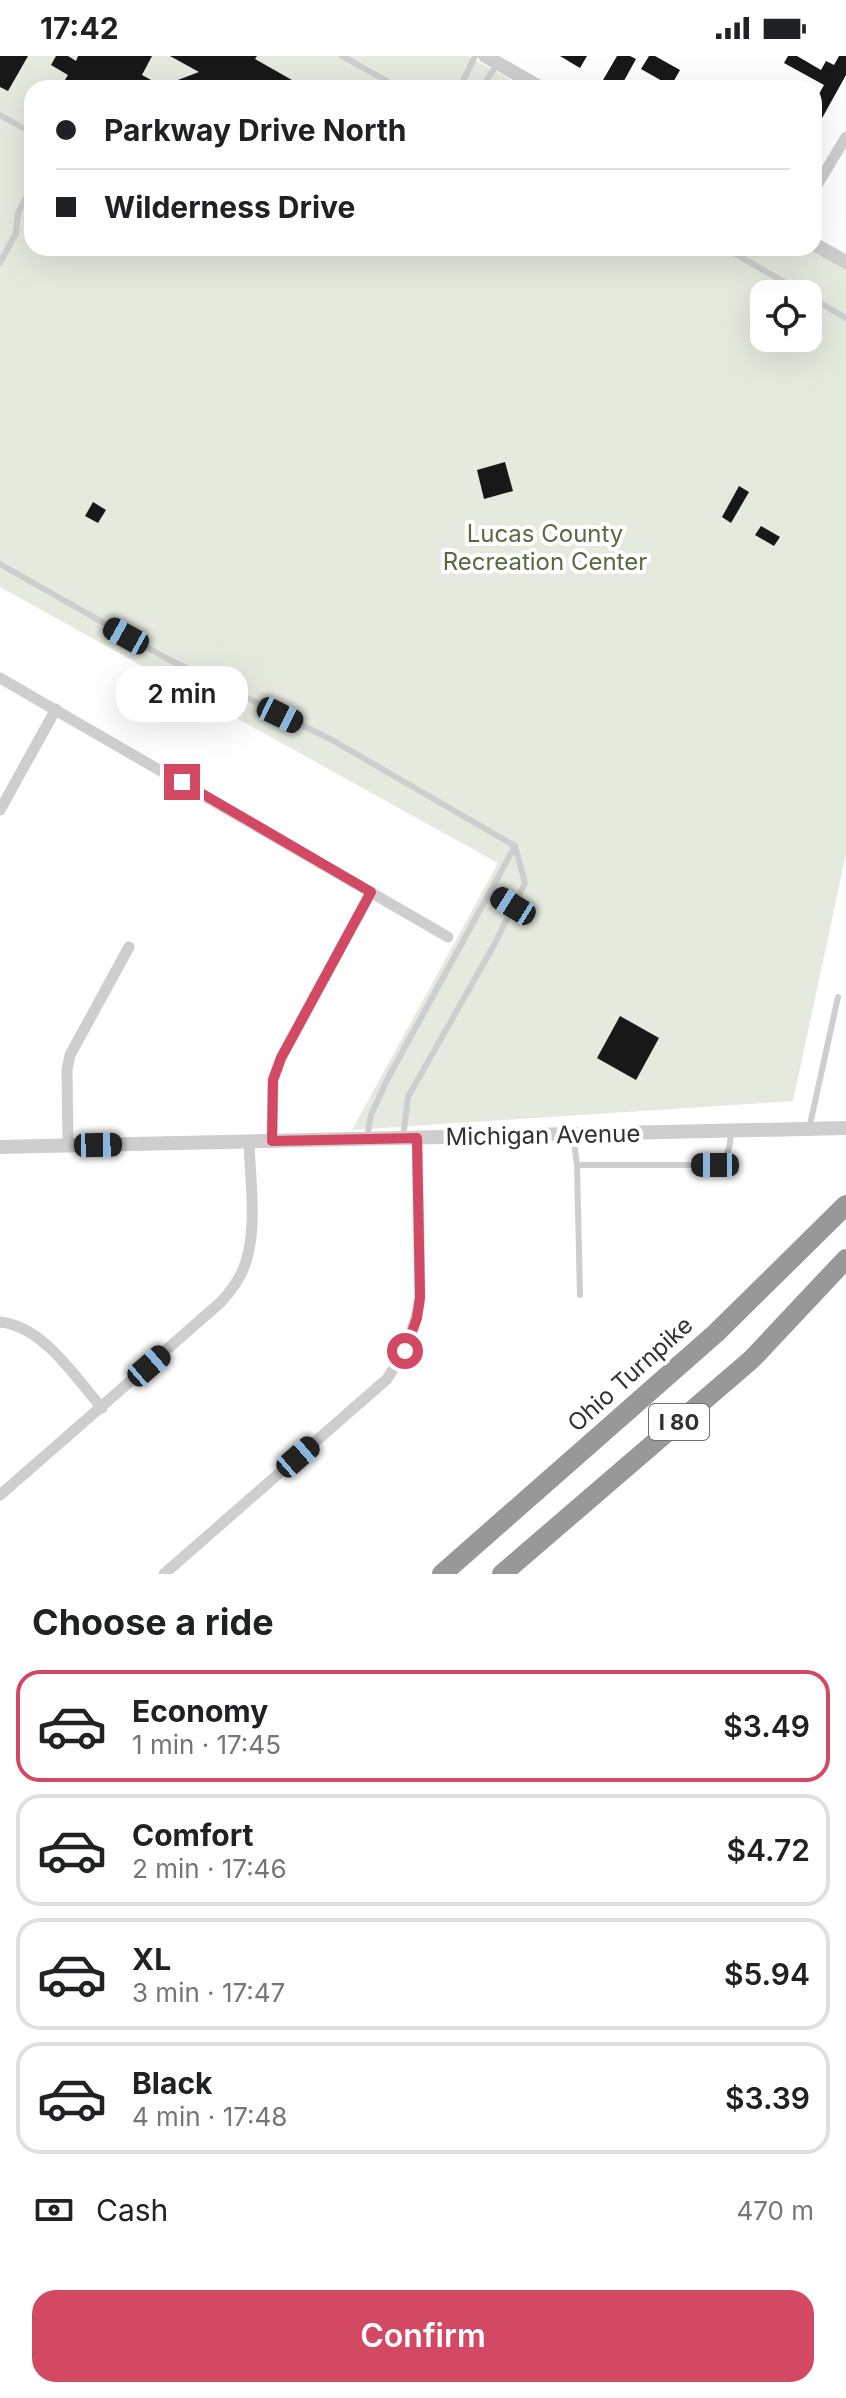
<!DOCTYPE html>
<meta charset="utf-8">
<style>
body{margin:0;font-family:Inter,sans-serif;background:#f6f6f6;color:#202124;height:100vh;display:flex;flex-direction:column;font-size:30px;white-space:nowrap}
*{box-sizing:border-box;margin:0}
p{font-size:26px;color:#757577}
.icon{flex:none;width:44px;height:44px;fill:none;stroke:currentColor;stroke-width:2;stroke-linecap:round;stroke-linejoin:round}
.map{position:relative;height:1518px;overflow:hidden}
.drawer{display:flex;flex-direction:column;background:#fff;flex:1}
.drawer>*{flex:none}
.top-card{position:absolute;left:24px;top:24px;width:798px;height:176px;border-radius:24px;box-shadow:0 8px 32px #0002;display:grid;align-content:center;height:176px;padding:0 32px;background:#fff}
.fabs{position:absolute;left:750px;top:224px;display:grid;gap:16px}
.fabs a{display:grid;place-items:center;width:72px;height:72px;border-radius:16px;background:#fff;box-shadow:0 8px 32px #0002;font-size:40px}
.end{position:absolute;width:36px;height:36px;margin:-18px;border:10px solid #d34862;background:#fff;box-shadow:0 0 0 4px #fff}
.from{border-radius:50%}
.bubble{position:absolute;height:56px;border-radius:24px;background:#fff;box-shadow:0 8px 32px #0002;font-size:26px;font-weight:600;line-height:56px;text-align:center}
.car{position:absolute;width:24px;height:48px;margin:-24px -12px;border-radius:10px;box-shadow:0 0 6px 2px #0007;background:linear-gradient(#222 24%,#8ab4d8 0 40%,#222 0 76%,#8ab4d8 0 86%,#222 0)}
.top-card b{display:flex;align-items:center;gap:28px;height:76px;font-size:30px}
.top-card b+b{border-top:2px solid #e0e0e0}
.top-card i{width:20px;height:20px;background:#202124}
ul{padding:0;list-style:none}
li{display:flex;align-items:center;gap:24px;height:112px;margin:0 16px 12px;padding:0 16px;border:4px solid #e0e0e0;border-radius:24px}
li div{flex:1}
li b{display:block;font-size:30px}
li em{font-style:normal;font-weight:600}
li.current{border-color:#d34862}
li>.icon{width:72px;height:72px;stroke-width:1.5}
h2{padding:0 32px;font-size:36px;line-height:96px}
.pay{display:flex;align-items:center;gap:20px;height:88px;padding:0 32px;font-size:30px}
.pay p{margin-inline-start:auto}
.button{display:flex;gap:16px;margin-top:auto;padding:16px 32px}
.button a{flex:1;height:92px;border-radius:24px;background:#d34862;color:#fff;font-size:32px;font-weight:600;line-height:92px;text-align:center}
.status{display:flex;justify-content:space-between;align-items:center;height:56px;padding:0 40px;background:#fff;direction:ltr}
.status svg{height:22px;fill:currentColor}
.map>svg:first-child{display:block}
</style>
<div class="status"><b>17:42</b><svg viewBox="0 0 49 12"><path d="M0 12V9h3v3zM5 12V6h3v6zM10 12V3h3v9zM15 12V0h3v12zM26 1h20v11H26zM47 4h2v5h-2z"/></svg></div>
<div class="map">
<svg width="846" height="1518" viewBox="0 0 846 1518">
<rect width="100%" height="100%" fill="#fff"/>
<path fill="#e5e9de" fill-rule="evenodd" d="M0 0H468L525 32H32V192H809L846 213V798L793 1045 352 1074 498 807 0 531ZM764 238H808V282H764Z"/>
<g fill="#181818">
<polygon points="0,0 28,0 8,35 0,31"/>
<polygon points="56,0 68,0 76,5 78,0 152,0 142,19 162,30 199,16 170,0 257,0 255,3 306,32 60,32 68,19 51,9"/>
<polygon points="560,0 587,0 580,12"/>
<polygon points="617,0 630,0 636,3 620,32 603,24"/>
<polygon points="649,0 655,0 680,14 671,30 641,13"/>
<polygon points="788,0 797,0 821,14 826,5 834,9 839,0 846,0 846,19 821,64 814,60 814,47 824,29 784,7"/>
<polygon points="505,406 513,435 484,443 477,414"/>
<polygon points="739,430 749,436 731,467 722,461"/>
<polygon points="93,446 106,454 98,467 85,460"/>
<polygon points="761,470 780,481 774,490 755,479"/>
<polygon points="620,960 659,982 636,1024 597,1002"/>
</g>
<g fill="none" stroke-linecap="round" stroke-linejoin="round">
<g stroke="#cecece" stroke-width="6">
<polyline points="342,0 394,29 409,32"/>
<polyline points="460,32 475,0"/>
<polyline points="482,32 497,8"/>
<polyline points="0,59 32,77"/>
<polyline points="725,192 805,238"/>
<polyline points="0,207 16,177 18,157 32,130"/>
<polyline points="808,240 846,262"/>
<polyline points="0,508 164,601 332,684 515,790 525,827 494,889 408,1041 403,1082"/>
<polyline points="490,835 513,850"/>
<polyline points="809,1073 838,941"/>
<polyline points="573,1078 577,1109"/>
<polyline points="367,1082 371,1059 387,1024 515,790"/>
<path d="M580 1239 577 1109H715C730 1099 730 1091 731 1075"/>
</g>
<g stroke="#cecece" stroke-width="11">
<polyline points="814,134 846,81"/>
<polyline points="0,622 448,881"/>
<polyline points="0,754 56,653"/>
<polyline points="272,1085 273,1024 281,1002 371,836"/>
<polyline points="68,1089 67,1014 70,999 129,891"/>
<path d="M0 1266C43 1270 75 1321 102 1352"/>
<path d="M0 1439 221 1246C229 1237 237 1227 242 1216 259 1179 250 1125 249 1085"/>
<path d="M164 1518 387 1323C404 1297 416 1272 420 1241L417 1082"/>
</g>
<g stroke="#cecece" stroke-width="14">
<polyline points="485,0 541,32"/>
<polyline points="814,188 846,206"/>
<polyline points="0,1091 846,1072"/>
</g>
<g stroke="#989898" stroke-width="20">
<polyline points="442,1518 716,1277 846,1149"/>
<polyline points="502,1518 752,1303 846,1203"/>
</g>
</g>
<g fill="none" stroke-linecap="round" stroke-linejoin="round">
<polyline stroke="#d34862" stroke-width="10" points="182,726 371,836 281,1002 273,1024 272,1085 417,1082 420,1241 417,1262 405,1295"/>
</g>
<g text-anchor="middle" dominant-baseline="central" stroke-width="8" stroke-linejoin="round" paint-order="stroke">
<rect fill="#fff" stroke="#6f6f6f" stroke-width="2" x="649" y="1348" width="60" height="36" rx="6"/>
<g font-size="22" font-weight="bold" fill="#313131">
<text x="679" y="1366">I 80</text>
</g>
<g font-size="24" fill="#596943" stroke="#fff">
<text x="545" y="477">Lucas County<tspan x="545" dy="28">Recreation Center</tspan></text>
</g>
<g font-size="24" fill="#313131" stroke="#fff">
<text transform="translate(543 1079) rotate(-1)">Michigan Avenue</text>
<text transform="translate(630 1318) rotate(-42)">Ohio Turnpike</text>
</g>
</g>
</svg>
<div class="fabs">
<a><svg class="icon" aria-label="locate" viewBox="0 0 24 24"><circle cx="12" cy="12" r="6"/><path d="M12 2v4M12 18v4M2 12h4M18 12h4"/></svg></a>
</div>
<i class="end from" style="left:405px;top:1295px"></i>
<i class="end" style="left:182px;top:726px"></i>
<div class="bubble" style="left:116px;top:610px;width:132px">2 min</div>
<i class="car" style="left:126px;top:580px;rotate:299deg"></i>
<i class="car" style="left:280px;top:659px;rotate:116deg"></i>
<i class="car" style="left:513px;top:850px;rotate:302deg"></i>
<i class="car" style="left:98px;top:1089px;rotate:89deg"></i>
<i class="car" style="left:715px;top:1109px;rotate:270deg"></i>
<i class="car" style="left:149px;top:1310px;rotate:49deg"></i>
<i class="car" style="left:298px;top:1401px;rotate:49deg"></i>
<div class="top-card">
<b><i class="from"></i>Parkway Drive North</b>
<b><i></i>Wilderness Drive</b>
</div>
</div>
<section class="drawer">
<h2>Choose a ride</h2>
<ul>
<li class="current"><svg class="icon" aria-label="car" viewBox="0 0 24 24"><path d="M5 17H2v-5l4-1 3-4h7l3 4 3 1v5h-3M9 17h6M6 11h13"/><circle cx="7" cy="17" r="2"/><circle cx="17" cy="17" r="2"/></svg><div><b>Economy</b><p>1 min · 17:45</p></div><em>$3.49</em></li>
<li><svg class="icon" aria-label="car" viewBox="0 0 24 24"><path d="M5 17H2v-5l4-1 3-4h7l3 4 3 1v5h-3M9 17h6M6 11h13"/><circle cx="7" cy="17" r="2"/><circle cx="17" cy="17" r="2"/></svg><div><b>Comfort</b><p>2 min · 17:46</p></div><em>$4.72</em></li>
<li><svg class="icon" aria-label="car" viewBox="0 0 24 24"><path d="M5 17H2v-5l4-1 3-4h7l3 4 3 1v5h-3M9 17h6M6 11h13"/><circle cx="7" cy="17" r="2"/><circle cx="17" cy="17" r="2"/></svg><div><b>XL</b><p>3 min · 17:47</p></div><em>$5.94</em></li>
<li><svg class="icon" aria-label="car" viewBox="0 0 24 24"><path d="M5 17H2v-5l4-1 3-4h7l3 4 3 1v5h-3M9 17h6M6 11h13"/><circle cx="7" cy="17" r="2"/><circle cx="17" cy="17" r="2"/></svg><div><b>Black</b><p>4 min · 17:48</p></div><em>$3.39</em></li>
</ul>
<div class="pay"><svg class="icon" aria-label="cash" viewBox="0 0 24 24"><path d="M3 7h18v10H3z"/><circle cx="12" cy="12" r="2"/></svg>Cash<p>470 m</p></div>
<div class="button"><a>Confirm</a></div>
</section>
